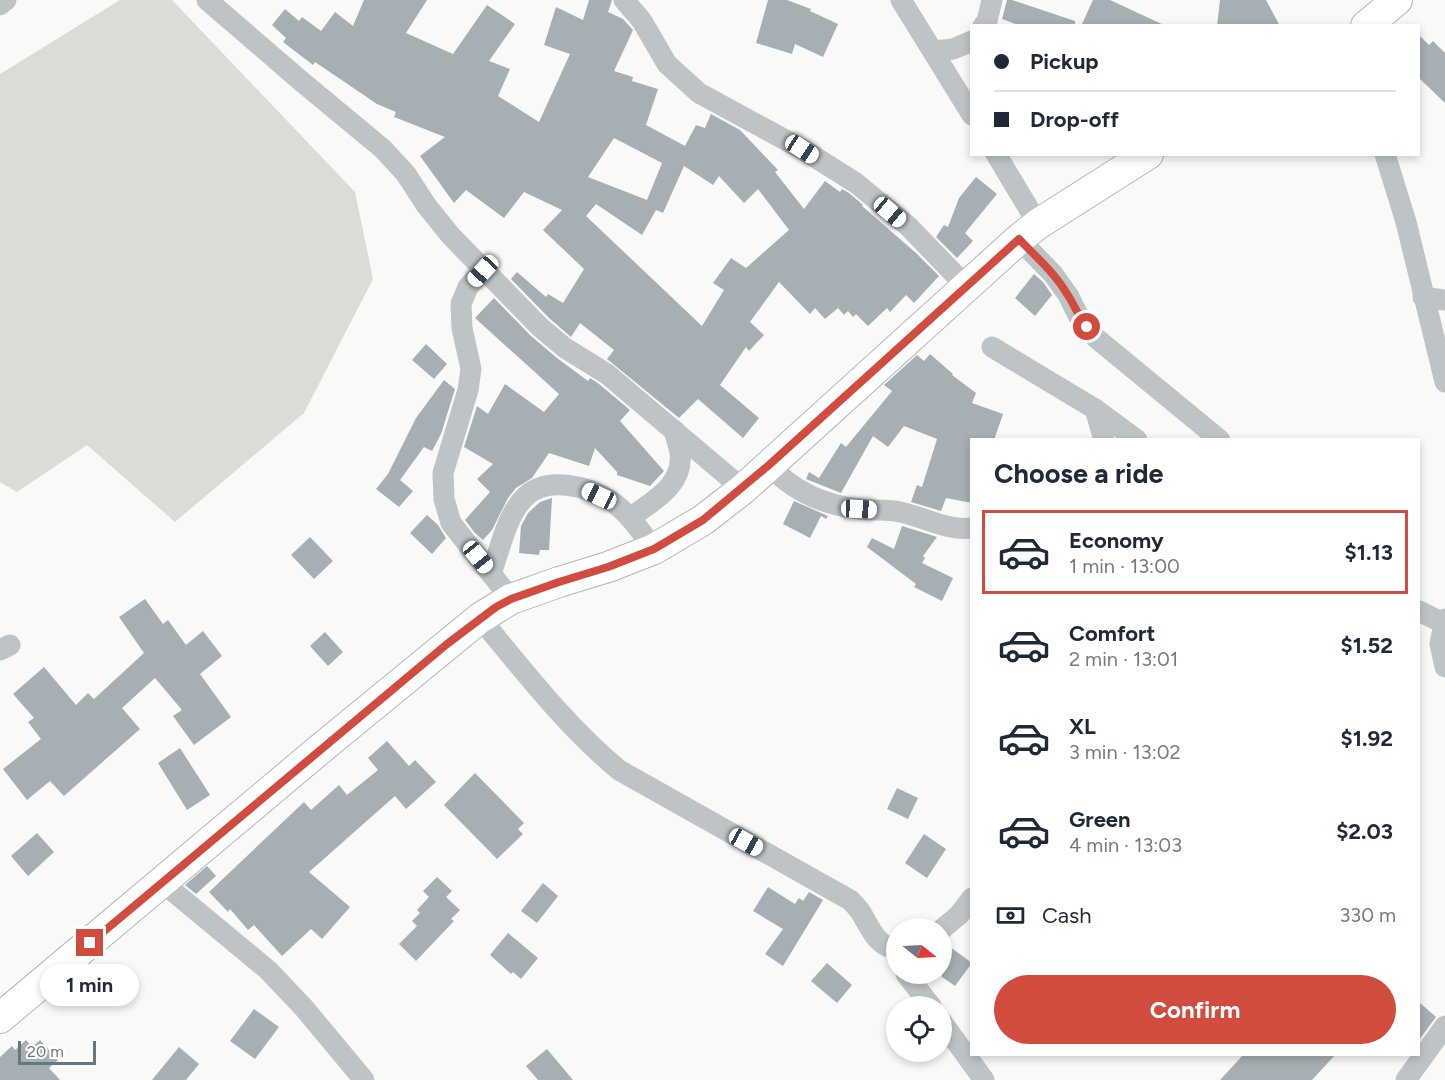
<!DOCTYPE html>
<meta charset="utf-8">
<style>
body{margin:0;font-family:Figtree,sans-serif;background:#f6f6f7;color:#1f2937;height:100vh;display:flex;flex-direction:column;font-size:22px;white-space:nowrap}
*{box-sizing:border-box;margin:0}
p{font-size:20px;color:#747a83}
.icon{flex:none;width:33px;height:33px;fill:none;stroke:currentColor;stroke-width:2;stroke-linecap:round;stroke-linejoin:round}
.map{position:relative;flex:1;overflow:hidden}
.panel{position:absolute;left:970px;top:438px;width:450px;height:618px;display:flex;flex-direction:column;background:#fff;border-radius:0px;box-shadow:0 3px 9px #0003}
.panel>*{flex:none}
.hud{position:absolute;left:970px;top:24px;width:450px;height:132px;border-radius:0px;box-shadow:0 3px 9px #0003;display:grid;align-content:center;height:132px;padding:0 24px;background:#fff}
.needle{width:39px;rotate:108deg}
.controls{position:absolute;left:886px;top:918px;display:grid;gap:12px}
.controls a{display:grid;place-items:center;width:66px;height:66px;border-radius:50%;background:#fff;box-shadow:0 3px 9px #0003;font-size:30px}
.scale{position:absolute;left:18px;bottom:15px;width:78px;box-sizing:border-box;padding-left:6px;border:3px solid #66787e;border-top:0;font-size:16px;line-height:21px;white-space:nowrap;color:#66787e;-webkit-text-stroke:4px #fff;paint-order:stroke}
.end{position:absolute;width:27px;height:27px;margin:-14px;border:8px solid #d14b3f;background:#fff;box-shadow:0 0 0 3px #fff}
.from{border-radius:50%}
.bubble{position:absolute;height:42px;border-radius:21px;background:#fff;box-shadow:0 3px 9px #0003;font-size:20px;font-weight:700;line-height:42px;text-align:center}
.car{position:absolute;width:18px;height:36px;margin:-18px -9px;border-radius:8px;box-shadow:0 0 4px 2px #0007;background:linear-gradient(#fff 24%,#345 0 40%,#fff 0 76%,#345 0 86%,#fff 0)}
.hud b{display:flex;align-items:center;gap:21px;height:57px;font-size:22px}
.hud b+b{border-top:2px solid #e0e1e3}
.hud i{width:15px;height:15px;background:#1f2937}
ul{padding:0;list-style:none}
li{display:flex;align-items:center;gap:18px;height:84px;margin:0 12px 9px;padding:0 12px;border:3px solid transparent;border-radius:0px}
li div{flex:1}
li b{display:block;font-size:22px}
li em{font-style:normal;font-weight:700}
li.current{border-color:#d14b3f}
li>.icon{width:54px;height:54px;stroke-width:1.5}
h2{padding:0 24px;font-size:27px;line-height:72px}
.pay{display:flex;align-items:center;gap:15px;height:66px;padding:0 24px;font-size:22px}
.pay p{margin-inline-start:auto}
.action{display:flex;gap:12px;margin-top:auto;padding:12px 24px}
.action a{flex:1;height:69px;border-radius:36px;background:#d14b3f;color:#fff;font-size:24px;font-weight:700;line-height:69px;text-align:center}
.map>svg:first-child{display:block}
</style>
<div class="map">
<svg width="1445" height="1080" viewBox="0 0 1445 1080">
<rect width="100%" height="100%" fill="#f9f9f7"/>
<polygon fill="#daddd6" points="120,0 172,0 355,192 373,279 304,413 175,522 87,445 17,492 0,482 0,74"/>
<g fill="#a6afb3" fill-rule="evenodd">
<path d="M364 0H427L406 33 453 54 487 5 515 24 489 61 510 69 498 96 539 122 570 54 544 45 556 7 583 20 589 0H612L608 12 623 19 633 30 614 71 633 77 632 81 658 89 646 125 685 146 696 125 705 128 711 114 720 119 740 130 778 170 775 172 804 209 825 181 840 192 842 189 849 193 863 205 862 206 916 253 939 276 914 303 906 295 890 312 887 308 868 326 856 314 853 317 848 311 844 315 838 308 825 319 815 308 810 314 779 282 750 322 764 335 749 351 746 347 720 385 759 418 743 438 698 399 679 418 607 359 614 350 580 323 571 337 549 318 511 279 517 272 546 297 548 294 563 303 584 269 543 230 562 210 524 192 504 218 466 190 454 203 420 156 445 137 394 117 396 112 377 104 315 62 313 65 283 42 286 38 272 25 285 9 299 21 302 17 321 31 335 12 353 26ZM614 138 662 163 647 200 588 177ZM684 166 713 185 719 176 744 203 758 189 789 230 746 268 731 258 713 283 724 290 702 326 586 216 596 204 642 235 656 210 663 213Z"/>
<polygon points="768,0 787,0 811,9 810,11 838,24 823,57 795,44 792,54 756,43"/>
<polygon points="1007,0 1012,0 1075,21 1075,26 1021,26 1002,19"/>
<polygon points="1093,0 1110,0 1166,26 1081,26"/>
<polygon points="1220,0 1266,0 1280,26 1217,26"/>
<polygon points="1419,35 1429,45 1433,41 1445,53 1445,103 1419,78"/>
<polygon points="976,177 997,194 965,233 973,241 957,258 936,237 944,225 948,227 959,198"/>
<polygon points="1034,274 1043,282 1052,295 1035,316 1015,298"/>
<polygon points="494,298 531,336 557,358 588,381 590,378 599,384 630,410 620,421 664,471 650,486 617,475 617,472 595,448 589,466 549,453 532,478 516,488 508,498 492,530 483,540 475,533 465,520 490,492 477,479 493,464 464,447 477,406 488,414 505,384 544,412 559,394 475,318"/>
<polygon points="426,344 447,364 434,379 412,360"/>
<polygon points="930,354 953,374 952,375 976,393 972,403 1003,414 994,440 972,440 972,503 946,498 941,511 911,502 917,485 922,487 937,439 904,426 888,447 873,436 841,493 806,479 809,472 819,478 841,443 846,447 892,391 884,385 917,355 924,361"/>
<polygon points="444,380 455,389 441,434 432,451 424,447 400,480 413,491 399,507 376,489 388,474 416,418"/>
<polygon points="552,498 549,550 540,550 539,555 519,553 521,526 528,513 540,502"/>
<polygon points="794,501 828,516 826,519 821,516 810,538 783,524"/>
<polygon points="427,515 438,525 446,538 432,554 410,533"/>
<polygon points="902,526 937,537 923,556 925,558 922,563 953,578 942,601 914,587 916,584 867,547 872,538 894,549"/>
<polygon points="310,537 333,561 314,579 291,555"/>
<polygon points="145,599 163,624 168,620 186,645 203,631 222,656 200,674 231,717 194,745 173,716 182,710 155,678 122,708 140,729 64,796 50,781 27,800 3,769 41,739 28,722 34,718 13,694 44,667 76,705 88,693 94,699 144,653 119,617"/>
<polygon points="325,632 343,652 328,666 310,646"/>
<polygon points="387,741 409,766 415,760 436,782 406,809 395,796 309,872 350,907 322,939 311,929 282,956 254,925 248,930 230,909 228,912 209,892 304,802 311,810 339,785 347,795 378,770 368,758"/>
<polygon points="180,748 210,795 187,810 158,763"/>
<polygon points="475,773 524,823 518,829 523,834 497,859 444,805"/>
<polygon points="897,788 918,798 908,819 887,809"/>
<polygon points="37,833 54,852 28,876 11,856"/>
<polygon points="924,834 946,849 927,878 905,863"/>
<polygon points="207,866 216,876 196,894 185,885"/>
<polygon points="437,877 452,891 446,897 460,910 451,919 454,921 416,961 399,944 417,926 412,921 420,913 417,910 429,897 423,891"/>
<polygon points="543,883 558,896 537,923 521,911"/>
<polygon points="768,887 795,904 799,898 803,901 809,892 823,900 783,966 765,954 783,929 753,911"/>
<polygon points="508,933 538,958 521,979 513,972 511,974 490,955"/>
<polygon points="950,947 972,963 955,986 942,977 942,958"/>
<polygon points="827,963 852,985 837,1003 811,981"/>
<polygon points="1419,1002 1436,1017 1419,1040"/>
<polygon points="254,1009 279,1027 255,1059 230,1041"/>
<polygon points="26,1040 32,1047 40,1040 58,1060 49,1068 60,1080 0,1080 0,1057 12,1046 15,1050"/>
<polygon points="179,1047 199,1064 186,1080 152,1080"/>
<polygon points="547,1049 573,1080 538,1080 526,1066"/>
<polygon points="1244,1054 1336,1054 1312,1080 1220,1080"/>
</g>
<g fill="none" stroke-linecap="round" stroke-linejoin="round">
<g stroke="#b1b8bb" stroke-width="32">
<g id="secondary">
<polyline points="1366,26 1397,0"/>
<polyline points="0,1018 319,750 480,618 511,599 559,582 608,567 654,549 703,520 743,489 1019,239 1038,224 1148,154"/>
</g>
</g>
<g stroke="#bec4c6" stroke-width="21">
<polyline points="207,0 301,81 383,149 406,174 426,205 451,236 540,327 565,348 607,374 743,489"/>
<polyline points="624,0 642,21 667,64 699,93 802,149 856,183 908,226 966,286"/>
<polyline points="901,0 972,115"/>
<polyline points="0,5 6,0"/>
<polyline points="983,26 987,21 992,0"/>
<polyline points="933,51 953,49 972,41"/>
<polyline points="996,154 1038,224"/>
<polyline points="1385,154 1406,222 1445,382"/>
<polyline points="1019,239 1053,274 1068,295 1079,317 1096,338 1220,440"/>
<polyline points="483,271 468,287 461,304 462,328 471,369 468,390 443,473 444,499 451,523 511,599"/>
<polyline points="1423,297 1445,300"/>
<polyline points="992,347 1095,409 1137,440"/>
<polyline points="1095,409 1104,440"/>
<path d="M769 465C793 491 824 505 859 509 872 511 887 509 900 512 925 517 946 531 972 528"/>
<path d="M630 518C652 501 684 486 680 453 679 446 676 438 674 430"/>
<path d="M491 574C500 549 506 517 524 498 546 475 588 486 611 501 629 513 641 532 654 549"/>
<polyline points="1419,611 1445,624"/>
<path d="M480 618C524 671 566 726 619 770L850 900C853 903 857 907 860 911 869 925 877 949 897 948"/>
<polyline points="1445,619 1440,644 1445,667"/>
<polyline points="0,650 10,645"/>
<polyline points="163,883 268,970 304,1008 364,1080"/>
<polyline points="942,929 959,915 972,898"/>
<polyline points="906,974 931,1006"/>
<polyline points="942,1022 984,1080"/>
<polyline points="1406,1080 1445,1026"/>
</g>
<use href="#secondary" stroke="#fff" stroke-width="30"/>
</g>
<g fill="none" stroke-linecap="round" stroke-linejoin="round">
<path stroke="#d14b3f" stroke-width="8" d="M90 943 447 644 496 607 511 599 559 582 608 567 654 549 703 520 769 465 1019 239C1036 257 1055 273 1067 294 1075 305 1078 317 1087 327"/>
</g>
</svg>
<div class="controls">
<a><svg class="needle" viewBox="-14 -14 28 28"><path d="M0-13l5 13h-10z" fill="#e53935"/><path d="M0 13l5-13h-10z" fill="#747a83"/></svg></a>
<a><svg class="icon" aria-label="locate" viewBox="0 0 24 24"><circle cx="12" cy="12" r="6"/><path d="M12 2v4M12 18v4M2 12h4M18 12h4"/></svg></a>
</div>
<div class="scale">20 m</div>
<i class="end from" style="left:1087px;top:327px"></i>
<i class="end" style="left:90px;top:943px"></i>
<div class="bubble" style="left:40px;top:964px;width:99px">1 min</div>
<i class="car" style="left:802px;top:149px;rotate:123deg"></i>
<i class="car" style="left:890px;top:212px;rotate:130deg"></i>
<i class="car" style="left:483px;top:271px;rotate:223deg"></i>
<i class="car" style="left:599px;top:496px;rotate:295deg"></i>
<i class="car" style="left:859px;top:509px;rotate:93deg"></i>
<i class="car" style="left:478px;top:557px;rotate:141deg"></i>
<i class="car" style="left:746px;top:842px;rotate:119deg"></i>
<div class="hud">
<b><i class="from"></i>Pickup</b>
<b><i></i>Drop-off</b>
</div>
<section class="panel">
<h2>Choose a ride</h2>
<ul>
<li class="current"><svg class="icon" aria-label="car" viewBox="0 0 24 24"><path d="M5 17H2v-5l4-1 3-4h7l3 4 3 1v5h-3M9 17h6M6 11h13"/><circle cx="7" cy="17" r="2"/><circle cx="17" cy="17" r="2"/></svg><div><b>Economy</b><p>1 min · 13:00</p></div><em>$1.13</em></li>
<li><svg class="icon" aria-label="car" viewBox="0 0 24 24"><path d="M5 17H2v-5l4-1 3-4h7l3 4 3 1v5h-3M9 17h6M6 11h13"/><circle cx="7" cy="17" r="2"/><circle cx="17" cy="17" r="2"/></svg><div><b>Comfort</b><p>2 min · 13:01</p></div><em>$1.52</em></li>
<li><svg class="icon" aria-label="car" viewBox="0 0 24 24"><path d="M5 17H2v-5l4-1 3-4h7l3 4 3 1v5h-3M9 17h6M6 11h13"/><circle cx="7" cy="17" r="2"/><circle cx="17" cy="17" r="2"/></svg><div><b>XL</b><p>3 min · 13:02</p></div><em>$1.92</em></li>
<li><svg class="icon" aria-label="car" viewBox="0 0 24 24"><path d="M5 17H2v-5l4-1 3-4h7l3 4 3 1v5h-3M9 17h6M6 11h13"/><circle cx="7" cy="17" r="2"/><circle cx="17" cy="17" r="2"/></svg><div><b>Green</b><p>4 min · 13:03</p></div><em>$2.03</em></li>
</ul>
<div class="pay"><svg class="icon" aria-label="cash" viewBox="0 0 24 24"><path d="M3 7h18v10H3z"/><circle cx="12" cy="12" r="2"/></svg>Cash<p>330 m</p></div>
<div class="action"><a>Confirm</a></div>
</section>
</div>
